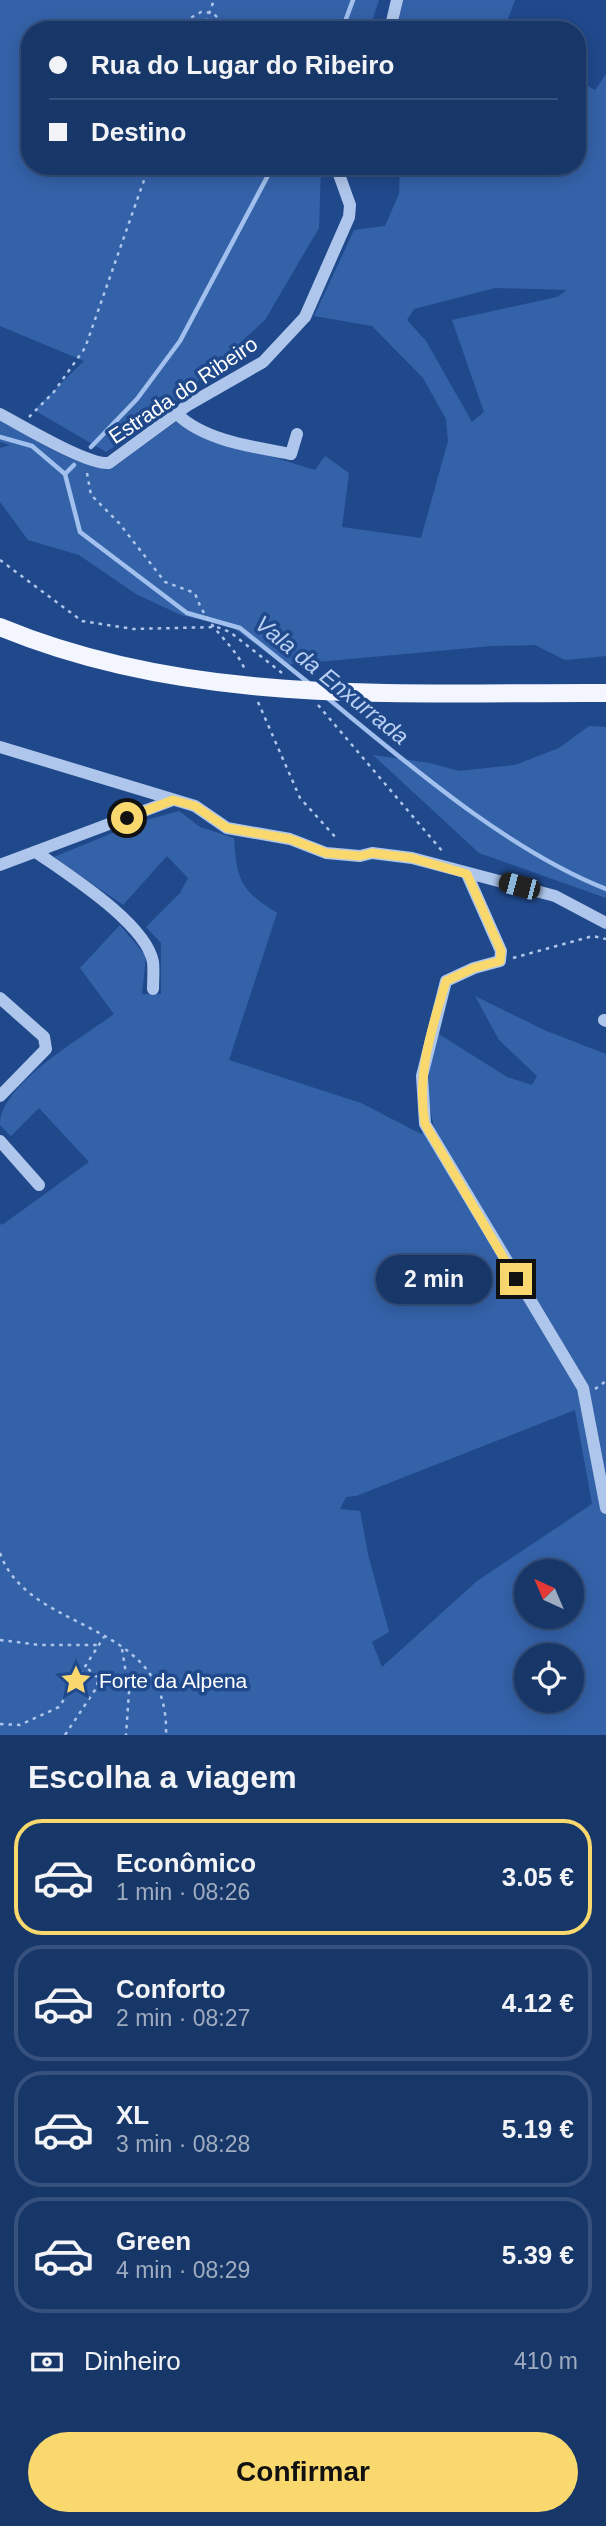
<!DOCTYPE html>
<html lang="pt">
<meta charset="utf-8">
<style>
body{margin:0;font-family:Arial,sans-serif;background:#254271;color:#f1f3f6;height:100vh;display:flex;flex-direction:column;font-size:26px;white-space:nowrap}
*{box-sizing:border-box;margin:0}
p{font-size:23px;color:#9facc0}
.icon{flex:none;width:38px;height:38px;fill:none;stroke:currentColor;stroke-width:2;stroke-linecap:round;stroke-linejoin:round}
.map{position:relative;height:1735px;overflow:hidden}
.drawer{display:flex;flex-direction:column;background:#183769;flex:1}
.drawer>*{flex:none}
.banner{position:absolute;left:21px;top:21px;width:565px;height:154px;border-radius:28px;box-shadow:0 4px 18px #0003,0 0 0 2px #36517d;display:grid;align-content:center;height:154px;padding:0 28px;background:#183769}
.needle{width:46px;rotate:316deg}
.buttons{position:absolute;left:514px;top:1559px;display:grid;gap:14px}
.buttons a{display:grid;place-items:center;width:70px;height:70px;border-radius:50%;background:#183769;box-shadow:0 4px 18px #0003,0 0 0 2px #36517d;font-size:35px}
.end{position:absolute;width:32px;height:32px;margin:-16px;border:9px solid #f9d96e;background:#111;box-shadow:0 0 0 4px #111}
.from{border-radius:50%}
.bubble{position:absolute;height:49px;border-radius:24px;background:#183769;box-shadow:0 4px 18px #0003,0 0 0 2px #36517d;font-size:23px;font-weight:700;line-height:49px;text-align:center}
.car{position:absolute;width:21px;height:42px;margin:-21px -10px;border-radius:9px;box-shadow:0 0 5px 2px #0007;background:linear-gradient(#222 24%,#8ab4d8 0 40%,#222 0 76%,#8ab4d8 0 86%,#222 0)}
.banner b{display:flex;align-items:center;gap:24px;height:66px;font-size:26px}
.banner b+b{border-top:2px solid #36517d}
.banner i{width:18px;height:18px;background:#f1f3f6}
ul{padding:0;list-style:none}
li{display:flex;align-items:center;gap:21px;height:116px;margin:0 14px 10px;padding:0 14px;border:4px solid #36517d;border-radius:28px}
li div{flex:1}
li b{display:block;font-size:26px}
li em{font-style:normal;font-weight:700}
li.on{border-color:#f9d96e}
li>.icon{width:63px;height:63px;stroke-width:1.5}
h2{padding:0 28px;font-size:32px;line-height:84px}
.pay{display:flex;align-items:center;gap:18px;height:77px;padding:0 28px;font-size:26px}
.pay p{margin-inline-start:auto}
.button{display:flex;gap:14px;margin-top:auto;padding:14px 28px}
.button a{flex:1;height:80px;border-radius:42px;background:#f9d96e;color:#111;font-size:28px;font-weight:700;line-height:80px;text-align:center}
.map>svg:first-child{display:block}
</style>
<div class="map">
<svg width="606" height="1735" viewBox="0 0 606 1735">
<rect width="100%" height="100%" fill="#20498c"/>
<g fill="#3462a9" fill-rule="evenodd">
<polygon points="0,0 379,0 369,30 30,30 30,166 321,166 319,228 265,320 159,417 106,452 34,410 84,361 0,326"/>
<polygon points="403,0 515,0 504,30 397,30"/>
<path d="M606 74V656L565 660 535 645 492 646 284 665 232 627 181 615 136 594 79 555 28 540 0 502V448L10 445 0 442V419C33 437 78 474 118 464L176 422 205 436 315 470 325 456 349 473 342 527 421 538 448 441 446 419 423 378 372 326 314 316 354 230 385 226 399 194 400 166H578V80L595 90ZM495 288 567 290 557 297 452 320 484 412 472 422 426 341 407 320 414 309Z"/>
<polygon points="589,726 606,727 606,898 479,853 373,755 430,763 459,771 515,765 559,748"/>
<path d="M179 811 200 827 234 838C237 880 240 890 277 913L229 1060 361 1103 421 1134 434 1127 427 1095 434 1031 507 1077 532 1085 537 1076 499 1040 475 996 544 1030 606 1054V1735H0V1223L2 1225 89 1162 39 1108 11 1136 0 1125C0 1084 82 1038 114 1014L80 968 120 925 146 956 142 994H161V943L146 927 180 893 188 878 167 856 123 905 54 857 139 822ZM575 1410 592 1504 477 1581 382 1667 372 1642 389 1632 368 1554 360 1511 340 1509 346 1497 356 1496ZM527 1572H572V1617H527ZM527 1656H572V1701H527Z"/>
</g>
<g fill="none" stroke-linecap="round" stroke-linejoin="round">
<g stroke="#a1c0ed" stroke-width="4.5">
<polyline points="342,30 353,0"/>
<polyline points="0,437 32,446 65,474 80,532 187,613 240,628 310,684"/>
<polyline points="91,447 137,399 180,341 273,166"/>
<polyline points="65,474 74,465"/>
<path d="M325 696C407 763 507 850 606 889"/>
</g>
<g stroke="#aec6eb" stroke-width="2.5" stroke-dasharray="3.5 5" stroke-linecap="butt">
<polyline points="169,30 201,12 213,13 221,21 222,30"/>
<polyline points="203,30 214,0"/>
<polyline points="29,417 53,393 85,348 149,166"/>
<path d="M87 473 91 495 119 523 165 582 195 593C207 630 233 641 245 670"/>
<polyline points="0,560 82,621 133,629 217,627 230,632 282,673"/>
<polyline points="258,702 300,798 338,840"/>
<polyline points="318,705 443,852"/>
<polyline points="513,958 593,936 606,939"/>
<polyline points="595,1389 606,1381"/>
<path d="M0 1553C29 1636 170 1617 166 1735"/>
<polyline points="0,1640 40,1645 97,1645"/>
<polyline points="122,1649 129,1692 126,1735"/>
<polyline points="0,1724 20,1725 59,1707 104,1637"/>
<polyline points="65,1735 97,1687 98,1678 87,1668"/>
</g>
<g stroke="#aec6eb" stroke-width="12">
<polyline points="390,30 397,0"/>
<path d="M0 414C23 426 87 465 109 463L188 405 263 362 305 317 349 217 350 205 336 166"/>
<path d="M177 414C205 441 254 447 291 454L297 434"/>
<polyline points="0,747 195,806 227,828 290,839 326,853 360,856 372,853 412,858 555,896 606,923"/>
<path d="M36 852C67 874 146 923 153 962 154 971 153 981 153 989"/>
<polyline points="0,865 173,800"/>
<polyline points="467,874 501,951 500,961 474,968 446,981 422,1076 425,1124 583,1388 606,1508"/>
<polyline points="0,998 44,1037 46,1049 0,1096"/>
<polyline points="604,1020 606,1021"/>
<polyline points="0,1141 39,1185"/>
</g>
<path stroke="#f3f6fe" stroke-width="18" d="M0 627C193 707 402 692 606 693"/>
</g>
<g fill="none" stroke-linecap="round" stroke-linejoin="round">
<path stroke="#f9d96e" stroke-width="9" d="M127 818 173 800 195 806 227 828 290 839 326 853 360 856 372 853 412 858 467 874 501 951 500 961 474 968 446 981C432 1028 416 1074 425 1124L516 1279"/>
</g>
<defs>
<g id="sight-bare" transform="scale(2.415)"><path d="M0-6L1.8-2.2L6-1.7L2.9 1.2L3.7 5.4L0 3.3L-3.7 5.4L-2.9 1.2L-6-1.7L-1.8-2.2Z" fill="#f9d96e" stroke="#20498c" stroke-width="2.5" paint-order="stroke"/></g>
</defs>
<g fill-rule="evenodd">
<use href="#sight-bare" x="76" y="1680"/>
</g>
<g text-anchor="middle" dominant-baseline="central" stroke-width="7" stroke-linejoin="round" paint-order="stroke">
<g font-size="21" fill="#fff" stroke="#20498c">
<text transform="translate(183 390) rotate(-34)">Estrada do Ribeiro</text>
</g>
<g font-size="21" fill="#fff" stroke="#20498c" text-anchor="start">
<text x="99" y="1680">Forte da Alpena</text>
</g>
<g font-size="23" font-style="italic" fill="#b9d0f3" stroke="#20498c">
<text transform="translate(332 680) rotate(39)">Vala da Enxurrada</text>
</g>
</g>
</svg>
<div class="buttons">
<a><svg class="needle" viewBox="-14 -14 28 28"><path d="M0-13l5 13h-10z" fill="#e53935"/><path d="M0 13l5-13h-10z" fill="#9facc0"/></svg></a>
<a><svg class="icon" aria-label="locate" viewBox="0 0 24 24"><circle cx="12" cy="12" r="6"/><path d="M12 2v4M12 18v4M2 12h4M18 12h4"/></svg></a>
</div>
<i class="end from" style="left:127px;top:818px"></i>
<i class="end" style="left:516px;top:1279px"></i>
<div class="bubble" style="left:376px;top:1255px;width:116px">2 min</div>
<i class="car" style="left:519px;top:886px;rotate:285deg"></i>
<div class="banner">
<b><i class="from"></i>Rua do Lugar do Ribeiro</b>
<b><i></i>Destino</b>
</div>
</div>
<section class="drawer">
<h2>Escolha a viagem</h2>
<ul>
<li class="on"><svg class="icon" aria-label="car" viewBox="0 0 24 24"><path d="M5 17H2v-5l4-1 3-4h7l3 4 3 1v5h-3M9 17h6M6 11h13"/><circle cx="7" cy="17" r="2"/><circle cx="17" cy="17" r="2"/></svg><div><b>Econômico</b><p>1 min · 08:26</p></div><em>3.05 €</em></li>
<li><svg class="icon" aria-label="car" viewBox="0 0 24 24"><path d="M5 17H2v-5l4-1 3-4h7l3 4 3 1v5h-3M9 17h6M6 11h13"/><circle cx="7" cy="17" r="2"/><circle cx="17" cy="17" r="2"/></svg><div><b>Conforto</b><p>2 min · 08:27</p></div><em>4.12 €</em></li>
<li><svg class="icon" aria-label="car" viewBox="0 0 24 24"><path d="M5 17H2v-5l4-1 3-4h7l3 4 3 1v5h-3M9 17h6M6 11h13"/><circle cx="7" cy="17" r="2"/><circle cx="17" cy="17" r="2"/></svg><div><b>XL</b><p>3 min · 08:28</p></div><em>5.19 €</em></li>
<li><svg class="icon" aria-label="car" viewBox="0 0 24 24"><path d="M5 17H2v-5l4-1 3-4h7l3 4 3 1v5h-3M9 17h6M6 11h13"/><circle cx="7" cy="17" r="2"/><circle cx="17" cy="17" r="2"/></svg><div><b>Green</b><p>4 min · 08:29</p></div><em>5.39 €</em></li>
</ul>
<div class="pay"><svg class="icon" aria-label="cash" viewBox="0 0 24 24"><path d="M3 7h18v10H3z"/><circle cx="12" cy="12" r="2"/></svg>Dinheiro<p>410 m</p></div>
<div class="button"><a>Confirmar</a></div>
</section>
